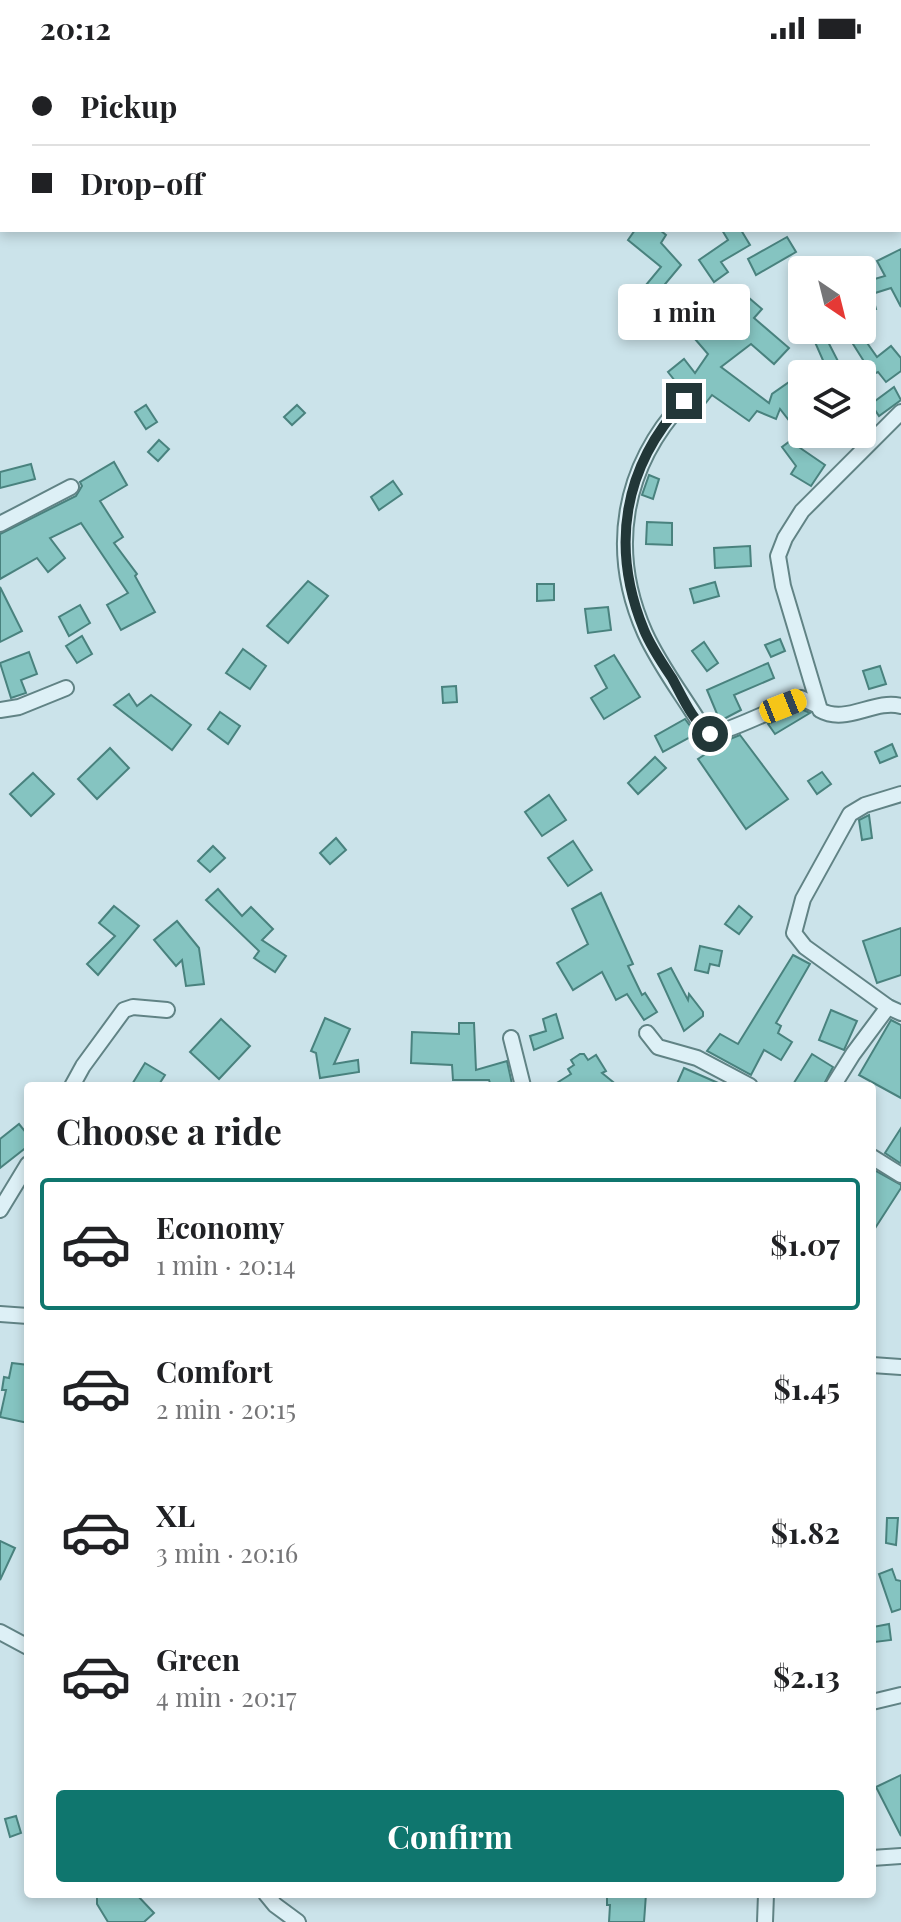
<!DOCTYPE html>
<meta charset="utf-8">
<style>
body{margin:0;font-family:"Playfair Display",serif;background:#f6f6f6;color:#202124;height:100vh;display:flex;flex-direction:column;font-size:30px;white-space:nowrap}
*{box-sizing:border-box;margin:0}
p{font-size:26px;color:#757577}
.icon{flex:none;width:44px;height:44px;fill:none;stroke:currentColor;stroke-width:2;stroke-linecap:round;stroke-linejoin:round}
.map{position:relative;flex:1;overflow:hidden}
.drawer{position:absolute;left:24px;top:1026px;width:852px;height:816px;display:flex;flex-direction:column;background:#fff;border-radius:8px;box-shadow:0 4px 12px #0003}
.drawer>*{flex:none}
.banner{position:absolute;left:0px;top:0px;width:902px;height:176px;box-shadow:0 4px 12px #0003;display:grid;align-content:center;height:176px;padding:0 32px;background:#fff}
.needle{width:52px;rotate:145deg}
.fabs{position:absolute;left:788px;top:200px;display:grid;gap:16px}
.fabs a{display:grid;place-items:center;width:88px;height:88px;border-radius:8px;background:#fff;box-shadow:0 4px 12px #0003;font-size:40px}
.end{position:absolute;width:36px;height:36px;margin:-18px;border:10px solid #223738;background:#fff;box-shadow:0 0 0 4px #fff}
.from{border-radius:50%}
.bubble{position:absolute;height:56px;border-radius:8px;background:#fff;box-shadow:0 4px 12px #0003;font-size:26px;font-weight:700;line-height:56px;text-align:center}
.car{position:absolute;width:24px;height:48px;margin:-24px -12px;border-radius:10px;box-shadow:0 0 6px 2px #0007;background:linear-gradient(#f5c518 24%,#345 0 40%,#f5c518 0 76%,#345 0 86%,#f5c518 0)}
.banner b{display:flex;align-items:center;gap:28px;height:76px;font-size:30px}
.banner b+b{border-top:2px solid #e0e0e0}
.banner i{width:20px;height:20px;background:#202124}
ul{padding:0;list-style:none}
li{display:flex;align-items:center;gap:24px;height:132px;margin:0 16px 12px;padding:0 16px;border:4px solid transparent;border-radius:8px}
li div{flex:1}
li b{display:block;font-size:30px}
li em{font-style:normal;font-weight:700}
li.on{border-color:#0f766e}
li>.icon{width:72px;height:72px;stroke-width:1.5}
h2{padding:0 32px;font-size:36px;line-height:96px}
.action{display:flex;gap:16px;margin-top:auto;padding:16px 32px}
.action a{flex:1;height:92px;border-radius:8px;background:#0f766e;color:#fff;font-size:32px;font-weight:700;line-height:92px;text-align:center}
.status{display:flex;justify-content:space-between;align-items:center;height:56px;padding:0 40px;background:#fff;direction:ltr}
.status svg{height:22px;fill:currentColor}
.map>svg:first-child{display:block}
</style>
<div class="status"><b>20:12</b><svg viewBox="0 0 49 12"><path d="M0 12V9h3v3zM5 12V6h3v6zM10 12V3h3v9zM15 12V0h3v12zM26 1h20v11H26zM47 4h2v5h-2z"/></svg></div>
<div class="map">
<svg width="901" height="1866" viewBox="0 0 901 1866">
<rect width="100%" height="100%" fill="#cbe3ea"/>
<g fill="#85c4c1" stroke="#49827e" stroke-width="2">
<polygon points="635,174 660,174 666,179 661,187 681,209 656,239 646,229 661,211 628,184"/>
<polygon points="722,174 741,174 750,189 721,206 728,216 714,226 699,204 728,184"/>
<polygon points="787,181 796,196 756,219 748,203"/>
<polygon points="901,193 901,251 891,232 872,238 876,253 862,257 862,216 865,216 868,225 885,220 877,205"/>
<polygon points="715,235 737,256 749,242 762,253 754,262 789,292 774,308 751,288 721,311 769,347 772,338 792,324 802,339 802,381 780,353 776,363 757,355 749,365 712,339 705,348 679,330 668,316 684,303 695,317 708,298 695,283 713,267 698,253"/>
<polygon points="858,274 877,301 891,290 901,302 901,315 886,326 878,316 862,323 862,318 829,318 814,284 824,278 844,317 865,307 848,280"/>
<polygon points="894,331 901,344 879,360 871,348"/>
<polygon points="146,349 157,366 146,373 135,356"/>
<polygon points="297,349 305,357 292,369 284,361"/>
<polygon points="159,384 169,393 158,405 148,396"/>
<polygon points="790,385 825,409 811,430 791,418 796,410 782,391"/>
<polygon points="114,406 127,429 100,445 123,481 114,487 137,518 135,520 155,556 121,574 107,549 128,537 81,467 50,482 65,502 48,516 37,502 0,523 0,478 76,440 82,430 80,426"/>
<polygon points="31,408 35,423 0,432 0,416"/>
<polygon points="649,419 659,423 653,443 642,439"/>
<polygon points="393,425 402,438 379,454 371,441"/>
<polygon points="647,466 672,467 672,489 646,488"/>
<polygon points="750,490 751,510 715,512 714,492"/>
<polygon points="308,525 328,540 288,587 267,570"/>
<polygon points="715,526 719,540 694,547 690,533"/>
<polygon points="537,528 554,528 554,544 537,545"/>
<polygon points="0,531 22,575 0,586"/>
<polygon points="80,549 90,567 69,580 59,561"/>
<polygon points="608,551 611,574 588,577 585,553"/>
<polygon points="82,580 92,598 77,607 66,590"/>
<polygon points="780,583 785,595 771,601 765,589"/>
<polygon points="704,586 718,607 707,615 692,595"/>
<polygon points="243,593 266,610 250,633 226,617"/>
<polygon points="29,596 37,618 21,624 26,637 11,642 0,607"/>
<polygon points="614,599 640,641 604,663 591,642 607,632 595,610"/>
<polygon points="768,607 774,622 734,639 741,654 720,665 707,634"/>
<polygon points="880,610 886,628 869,633 863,615"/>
<polygon points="456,630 457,646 443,647 442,631"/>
<polygon points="129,638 137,650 151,639 191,669 172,694 114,649"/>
<polygon points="801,653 810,657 775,678 768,668"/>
<polygon points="220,656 240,670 228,688 208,673"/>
<polygon points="685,663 696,678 663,696 655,680"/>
<polygon points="740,679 788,743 746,773 698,703 725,685"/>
<polygon points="892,688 897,700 880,707 875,696"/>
<polygon points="110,692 129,712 97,743 78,723"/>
<polygon points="655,701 666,712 638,738 628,727"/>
<polygon points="822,716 831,728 817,738 808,725"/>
<polygon points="33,717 54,738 31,760 10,738"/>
<polygon points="549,739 566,764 542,780 525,756"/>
<polygon points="869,759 872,782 862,784 859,764"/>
<polygon points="336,782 346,794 330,808 320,797"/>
<polygon points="573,785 592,814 568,830 548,802"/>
<polygon points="213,790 225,802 210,816 198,805"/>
<polygon points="218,833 242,860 251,851 273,873 262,884 286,900 275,916 254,902 259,895 206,844"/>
<polygon points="601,837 633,908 628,910 642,939 645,937 657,956 644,964 627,938 616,944 602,916 573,934 557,907 588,888 572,853"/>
<polygon points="114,850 139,870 98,919 87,908 115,880 99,867"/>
<polygon points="739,850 752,861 739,878 725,868"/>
<polygon points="177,865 199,892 204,928 186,930 182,904 176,910 154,884"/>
<polygon points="901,872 901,919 877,927 863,885"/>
<polygon points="700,890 722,895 719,910 710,908 708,917 695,914"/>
<polygon points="793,899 810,908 776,967 781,970 778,977 792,986 781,1004 764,994 751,1019 707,995 720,978 738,988"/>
<polygon points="671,912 688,944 689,938 703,956 703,960 684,975 658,918"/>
<polygon points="831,954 857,965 844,994 819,984"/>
<polygon points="556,958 563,982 534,994 530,980 546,975 543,963"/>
<polygon points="325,962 350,973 334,1008 358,1004 359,1016 320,1022 316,997 311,995"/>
<polygon points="221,963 250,990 219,1023 190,996"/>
<polygon points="891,964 901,969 901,1042 859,1019"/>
<polygon points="459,967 474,967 476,1014 507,1005 512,1028 491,1030 489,1024 453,1024 452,1009 411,1007 412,976 459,978"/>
<polygon points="580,998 584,998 588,1004 596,999 606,1015 602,1017 618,1030 552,1030 571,1018 568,1013 574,1009 571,1004"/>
<polygon points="812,998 833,1011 823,1030 792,1030"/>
<polygon points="145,1007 165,1019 158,1030 131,1030"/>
<polygon points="684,1012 725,1030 676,1030"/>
<polygon points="19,1068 28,1079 28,1090 0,1112 0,1083"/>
<polygon points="901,1072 901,1106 900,1107 885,1097"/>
<polygon points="874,1114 901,1129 901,1132 872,1177"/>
<polygon points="12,1307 28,1309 28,1367 0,1361 6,1334 2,1334 4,1321 9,1322"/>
<polygon points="887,1462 898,1462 896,1489 886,1487"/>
<polygon points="0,1485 15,1492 0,1524"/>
<polygon points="892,1513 896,1524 901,1525 901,1553 892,1556 879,1518"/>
<polygon points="889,1568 891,1584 875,1586 873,1571"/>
<polygon points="901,1719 901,1780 876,1731"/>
<polygon points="16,1760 21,1777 10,1781 5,1763"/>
<polygon points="97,1838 136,1838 154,1857 144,1866 108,1866 97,1848"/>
<polygon points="607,1838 646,1838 644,1866 609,1866 610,1849 607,1849"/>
</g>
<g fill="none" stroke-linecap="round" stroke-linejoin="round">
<g stroke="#618385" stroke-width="18">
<g id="minor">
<path d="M684 345C623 411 608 494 645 577 659 608 681 637 699 666L710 678C721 679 786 648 801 642L816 649"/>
<path d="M901 356 802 455 785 482 778 500 783 530 820 654C846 669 874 643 901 650"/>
<polyline points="0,468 71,431"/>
<polyline points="0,654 19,651 66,632"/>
<polyline points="901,738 865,749 850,758 803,843 794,877 805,891 888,951 901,957"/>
<polyline points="647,977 658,991 697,1002 750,1030"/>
<polyline points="511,982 523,1030"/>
<polyline points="72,1030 83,1010 124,954 133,951 167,954"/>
<polyline points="833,1030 853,998 888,951"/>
<polyline points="872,1101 901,1119"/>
<polyline points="0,1154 28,1108"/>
<polyline points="0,1258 28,1260"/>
<polyline points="872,1309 901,1311"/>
<polyline points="0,1576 28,1591"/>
<polyline points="872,1646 901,1639"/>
<polyline points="872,1802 901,1800"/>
<polyline points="266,1838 275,1849 298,1866"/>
<polyline points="765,1866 766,1838"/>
</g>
</g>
<use href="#minor" stroke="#ddf0f6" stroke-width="14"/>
</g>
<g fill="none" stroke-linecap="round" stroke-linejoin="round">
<path stroke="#223738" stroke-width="10" d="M684 345C623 411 610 491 644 574 651 591 662 607 672 622 682 640 693 666 710 678"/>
</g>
</svg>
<div class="fabs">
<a><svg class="needle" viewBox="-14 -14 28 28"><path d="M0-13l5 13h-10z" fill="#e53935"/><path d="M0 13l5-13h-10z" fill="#757577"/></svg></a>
<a><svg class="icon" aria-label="layers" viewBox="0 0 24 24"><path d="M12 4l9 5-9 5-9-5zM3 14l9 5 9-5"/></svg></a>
</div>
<i class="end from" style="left:710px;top:678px"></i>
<i class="end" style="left:684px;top:345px"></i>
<div class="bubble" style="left:618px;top:228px;width:132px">1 min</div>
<i class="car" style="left:783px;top:650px;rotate:68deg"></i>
<div class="banner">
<b><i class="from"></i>Pickup</b>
<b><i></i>Drop-off</b>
</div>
<section class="drawer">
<h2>Choose a ride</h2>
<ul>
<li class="on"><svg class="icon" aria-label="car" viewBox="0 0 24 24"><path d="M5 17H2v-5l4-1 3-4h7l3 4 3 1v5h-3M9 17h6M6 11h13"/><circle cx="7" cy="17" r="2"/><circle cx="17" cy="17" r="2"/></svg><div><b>Economy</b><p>1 min · 20:14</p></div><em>$1.07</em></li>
<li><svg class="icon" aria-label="car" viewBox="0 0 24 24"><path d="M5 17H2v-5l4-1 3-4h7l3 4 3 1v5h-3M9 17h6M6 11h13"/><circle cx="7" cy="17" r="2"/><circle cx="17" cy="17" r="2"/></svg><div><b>Comfort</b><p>2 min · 20:15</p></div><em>$1.45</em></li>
<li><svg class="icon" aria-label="car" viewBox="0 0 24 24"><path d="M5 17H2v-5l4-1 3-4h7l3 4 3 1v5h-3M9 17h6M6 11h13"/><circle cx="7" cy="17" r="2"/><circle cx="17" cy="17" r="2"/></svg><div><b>XL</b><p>3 min · 20:16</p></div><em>$1.82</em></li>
<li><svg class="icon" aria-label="car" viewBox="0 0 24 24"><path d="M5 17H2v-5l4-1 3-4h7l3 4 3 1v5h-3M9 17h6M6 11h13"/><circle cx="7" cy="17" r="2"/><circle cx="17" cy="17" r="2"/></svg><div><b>Green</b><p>4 min · 20:17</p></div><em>$2.13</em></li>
</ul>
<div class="action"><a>Confirm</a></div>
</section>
</div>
